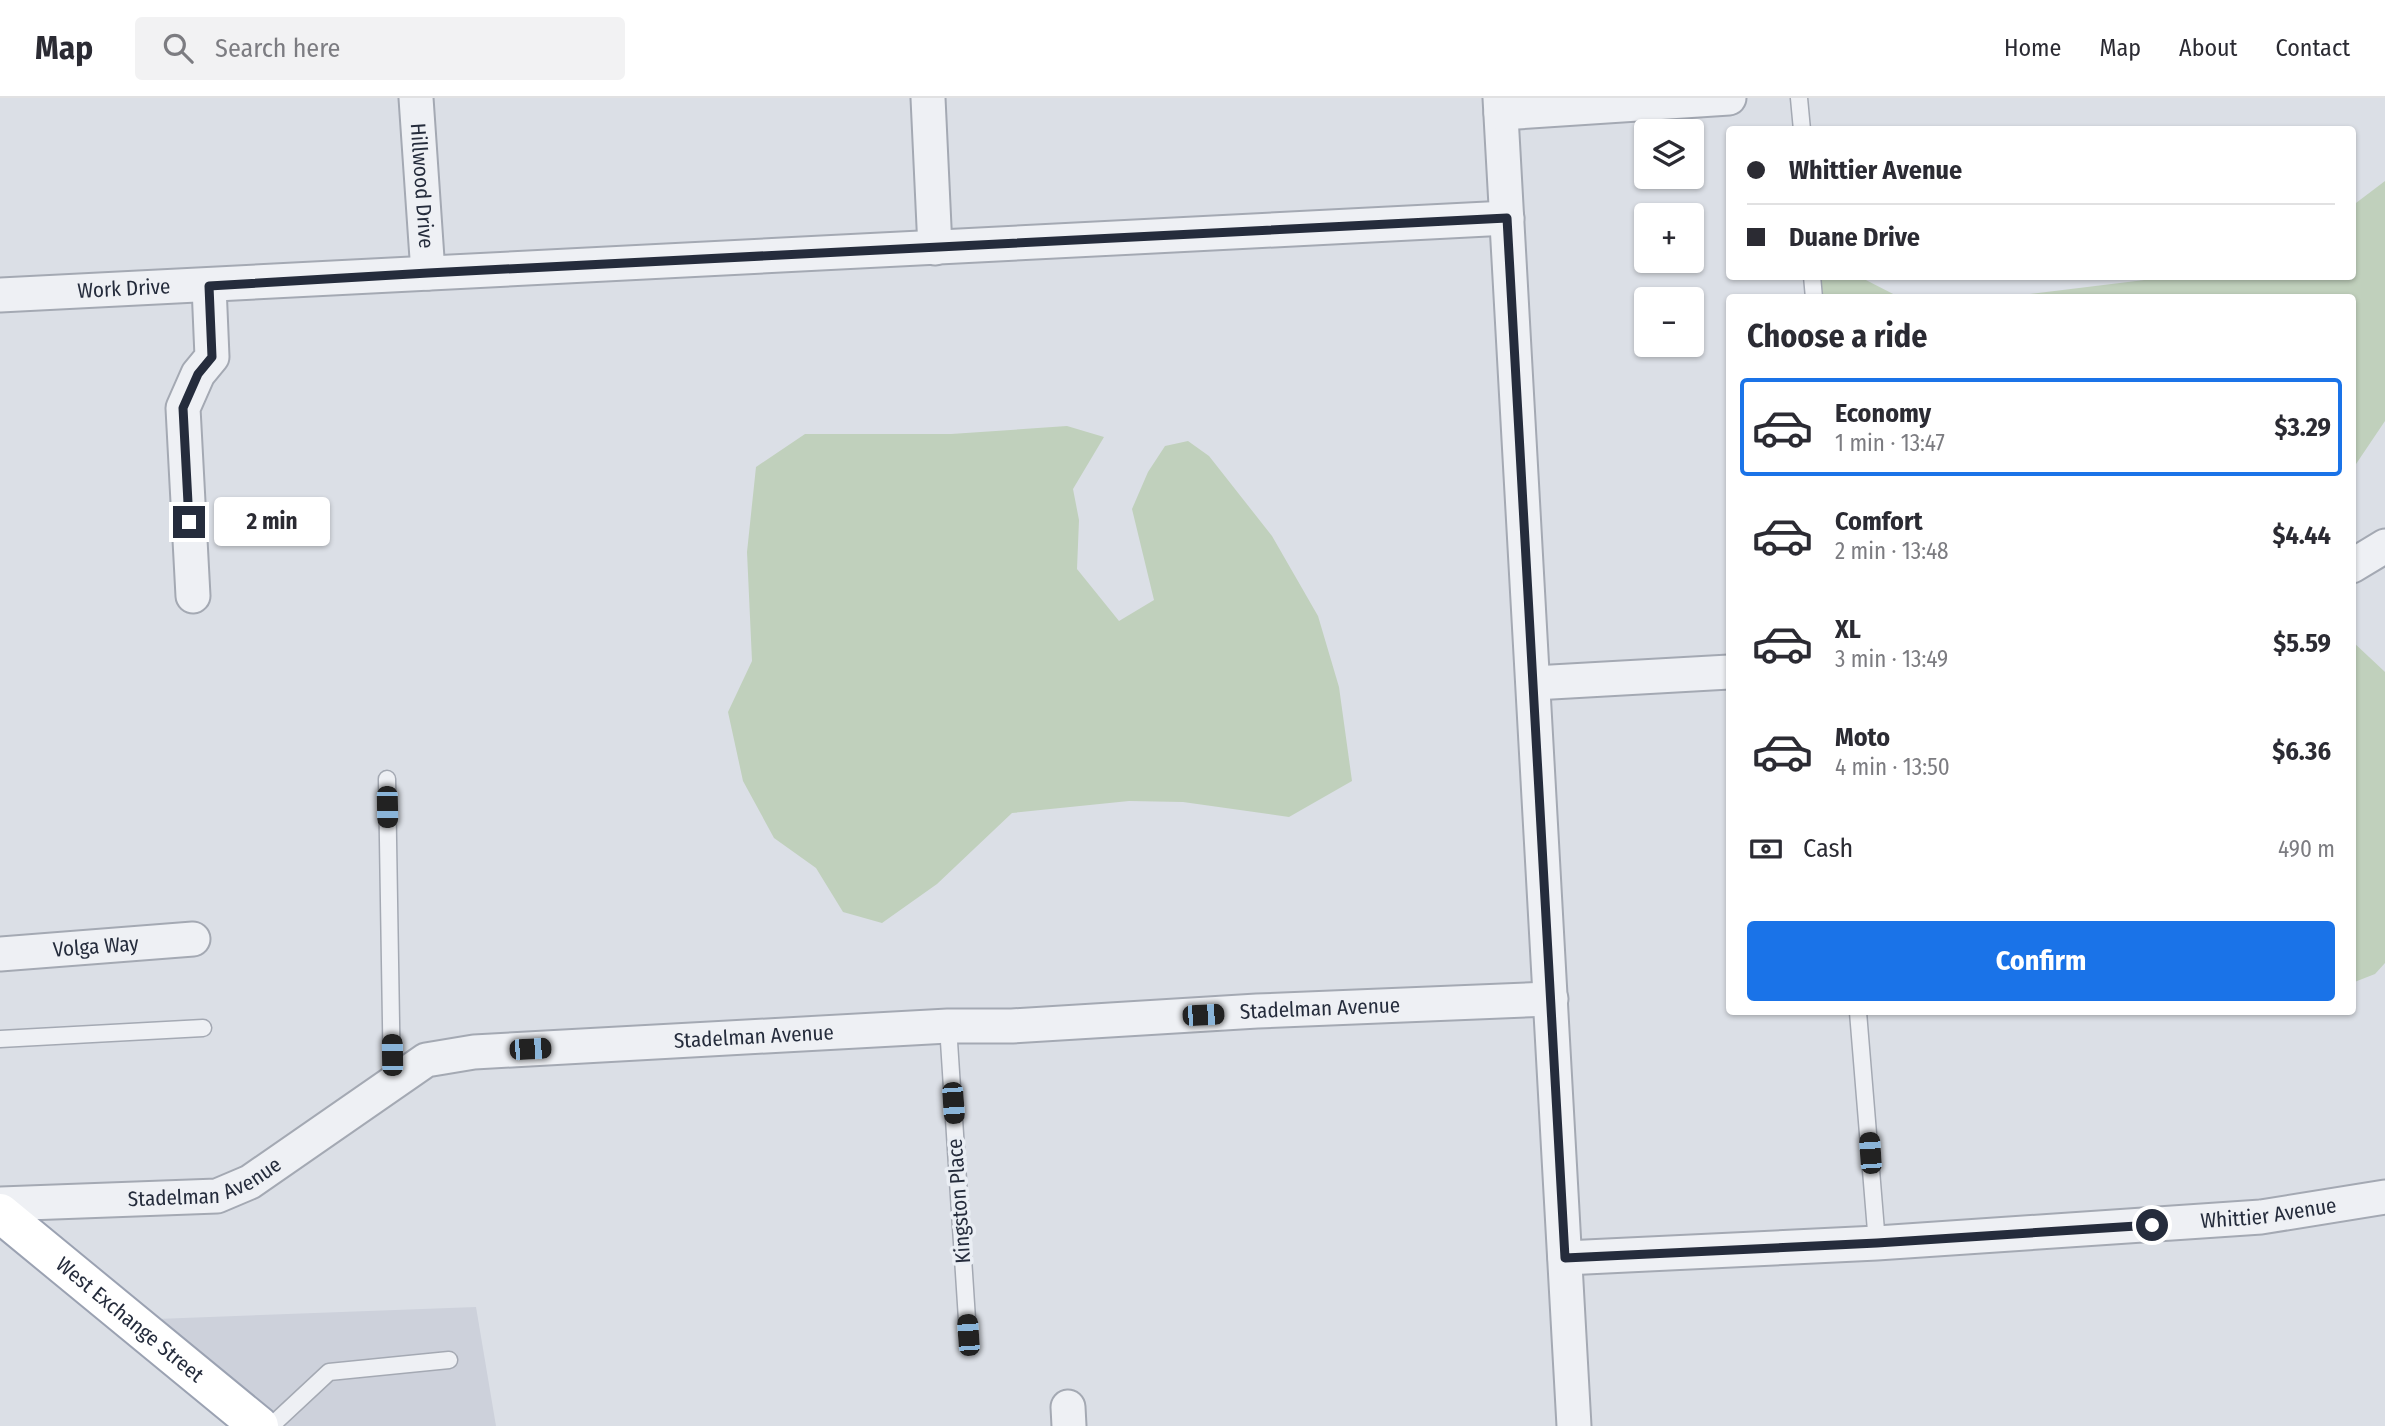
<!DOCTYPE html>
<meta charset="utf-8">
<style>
body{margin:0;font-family:"Fira Sans Condensed",sans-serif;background:#f2f2f3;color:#2b2b33;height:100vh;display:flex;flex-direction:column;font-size:26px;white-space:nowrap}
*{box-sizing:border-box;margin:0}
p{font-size:23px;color:#7c7c81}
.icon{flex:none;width:38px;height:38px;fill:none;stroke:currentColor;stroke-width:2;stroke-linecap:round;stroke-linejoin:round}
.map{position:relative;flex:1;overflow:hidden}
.sheet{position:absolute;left:1726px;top:196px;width:630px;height:721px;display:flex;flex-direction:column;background:#fff;border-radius:7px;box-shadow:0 2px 5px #0004}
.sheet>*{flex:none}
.guide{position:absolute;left:1726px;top:28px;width:630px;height:154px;border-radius:7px;box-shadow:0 2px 5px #0004;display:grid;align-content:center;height:154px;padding:0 21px;background:#fff}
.fabs{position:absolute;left:1634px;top:21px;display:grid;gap:14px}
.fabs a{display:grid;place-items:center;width:70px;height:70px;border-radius:7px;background:#fff;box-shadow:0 2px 5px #0004;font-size:35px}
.end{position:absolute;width:32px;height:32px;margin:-16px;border:9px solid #252c3c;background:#fff;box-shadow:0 0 0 4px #fff}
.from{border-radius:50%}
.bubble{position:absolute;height:49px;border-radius:7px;background:#fff;box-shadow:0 2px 5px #0004;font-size:23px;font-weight:700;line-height:49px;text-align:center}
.car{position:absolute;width:21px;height:42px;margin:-21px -10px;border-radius:9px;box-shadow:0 0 5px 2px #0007;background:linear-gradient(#222 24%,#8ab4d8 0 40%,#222 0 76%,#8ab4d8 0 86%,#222 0)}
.guide b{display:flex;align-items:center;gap:24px;height:66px;font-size:26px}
.guide b+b{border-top:2px solid #e1e1e2}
.guide i{width:18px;height:18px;background:#2b2b33}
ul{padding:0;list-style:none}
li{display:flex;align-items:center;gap:21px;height:98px;margin:0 14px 10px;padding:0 7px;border:4px solid transparent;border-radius:7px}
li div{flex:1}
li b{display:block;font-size:26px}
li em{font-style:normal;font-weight:700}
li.active{border-color:#1a73e8}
li>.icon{width:63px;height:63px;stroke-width:1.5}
h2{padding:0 21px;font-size:32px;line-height:84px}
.pay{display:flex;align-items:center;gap:18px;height:77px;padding:0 21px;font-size:26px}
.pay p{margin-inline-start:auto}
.action{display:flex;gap:14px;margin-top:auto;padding:14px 21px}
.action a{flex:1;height:80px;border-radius:7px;background:#1a73e8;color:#fff;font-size:28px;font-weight:700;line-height:80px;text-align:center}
header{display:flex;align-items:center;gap:42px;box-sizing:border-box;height:98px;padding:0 35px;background:#fff;border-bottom:2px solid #e1e1e2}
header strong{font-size:33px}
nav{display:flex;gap:38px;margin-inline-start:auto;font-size:24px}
.search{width:490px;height:63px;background:#f2f2f3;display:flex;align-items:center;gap:18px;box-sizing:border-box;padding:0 24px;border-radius:7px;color:#7c7c81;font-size:26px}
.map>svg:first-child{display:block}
</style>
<header>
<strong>Map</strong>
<div class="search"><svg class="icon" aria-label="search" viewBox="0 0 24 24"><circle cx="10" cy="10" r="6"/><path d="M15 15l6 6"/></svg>Search here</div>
<nav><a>Home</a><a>Map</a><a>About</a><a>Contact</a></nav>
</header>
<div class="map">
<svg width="2385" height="1328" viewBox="0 0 2385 1328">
<rect width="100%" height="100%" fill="#dbdfe6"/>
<polygon fill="#cdd1db" points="476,1209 496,1328 259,1328 130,1222"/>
<g fill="#c0d0bc">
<polygon points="2385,83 2385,323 2352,372 2352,200 1976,199 2013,198 2177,178 2352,178 2352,108"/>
<polygon points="1822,178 1860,179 1899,199 1809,200"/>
<polygon points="1067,328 1104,339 1073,391 1079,422 1077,471 1119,523 1154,502 1132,411 1148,374 1165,348 1188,343 1209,358 1272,438 1318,518 1339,589 1352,683 1289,719 1183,704 1129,703 1012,715 937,786 882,825 843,814 816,770 774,740 743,683 728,614 752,563 747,454 756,369 805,336 951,336"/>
<polygon points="2352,543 2385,574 2385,865 2375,876 2352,885"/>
</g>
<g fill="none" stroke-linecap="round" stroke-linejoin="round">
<g stroke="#a4a9b3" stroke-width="19">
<g id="lane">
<polyline points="1799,0 1802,32"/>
<polyline points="1812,178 1814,200"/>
<polyline points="387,681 392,985"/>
<polyline points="1858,914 1877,1145"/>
<polyline points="948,928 968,1237"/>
<polyline points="0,941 203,930"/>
<polyline points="271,1328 329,1274 449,1262"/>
</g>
</g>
<g stroke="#a4a9b3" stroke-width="37">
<g id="street">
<path id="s1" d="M416 0 428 175"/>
<polyline points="928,0 935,150"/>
<polyline points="1500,0 1574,1328"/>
<polyline points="1501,15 1729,0"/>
<path id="s2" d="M0 197 1507 120"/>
<polyline points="2352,468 2385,448"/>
<polyline points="193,498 183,310 198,276 212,259 209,188"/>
<polyline points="1534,585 1729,574"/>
<path id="s3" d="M0 856 193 841"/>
<path id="s4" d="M0 1106 217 1098 250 1084 426 962 474 954 948 928H1012L1257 913 1551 901"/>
<path id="s5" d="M1565 1160 1877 1145 2261 1119 2385 1099"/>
<polyline points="1068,1309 1069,1328"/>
</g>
</g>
<g stroke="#9ba2b2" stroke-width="42">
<g id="primary">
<path id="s6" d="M0 1115 259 1328"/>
</g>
</g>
<use href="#lane" stroke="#eef0f4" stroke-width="16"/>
<use href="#street" stroke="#eef0f4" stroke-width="33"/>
<use href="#primary" stroke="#fff" stroke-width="38"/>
</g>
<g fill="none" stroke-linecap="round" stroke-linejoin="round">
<polyline stroke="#252c3c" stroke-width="9" points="189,424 183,310 198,276 212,259 209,188 428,175 1507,120 1565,1160 1877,1145 2152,1127"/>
</g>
<g text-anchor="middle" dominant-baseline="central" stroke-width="7" stroke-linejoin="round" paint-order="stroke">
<g font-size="21" fill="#252c3c" stroke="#eaeef4">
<text stroke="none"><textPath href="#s1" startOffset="88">Hillwood Drive</textPath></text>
<text stroke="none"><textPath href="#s2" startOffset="124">Work Drive</textPath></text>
<text stroke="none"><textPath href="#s3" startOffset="96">Volga Way</textPath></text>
<text stroke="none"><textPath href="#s4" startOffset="1363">Stadelman Avenue</textPath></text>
<text stroke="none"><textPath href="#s4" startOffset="796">Stadelman Avenue</textPath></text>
<text stroke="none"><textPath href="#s4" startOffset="208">Stadelman Avenue</textPath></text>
<text transform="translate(959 1103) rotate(-94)">Kingston Place</text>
<text stroke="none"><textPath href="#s5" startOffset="705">Whittier Avenue</textPath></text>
<text stroke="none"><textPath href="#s6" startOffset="168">West Exchange Street</textPath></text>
</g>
</g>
</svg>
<div class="fabs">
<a><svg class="icon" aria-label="layers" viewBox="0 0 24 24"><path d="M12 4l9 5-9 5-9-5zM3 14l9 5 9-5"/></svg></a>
<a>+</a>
<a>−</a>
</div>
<i class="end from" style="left:2152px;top:1127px"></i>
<i class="end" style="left:189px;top:424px"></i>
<div class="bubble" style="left:214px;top:399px;width:116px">2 min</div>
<i class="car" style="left:387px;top:709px;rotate:179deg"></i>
<i class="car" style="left:1203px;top:917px;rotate:87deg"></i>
<i class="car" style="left:530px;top:951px;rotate:87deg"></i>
<i class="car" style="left:392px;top:957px;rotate:359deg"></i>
<i class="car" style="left:953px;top:1005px;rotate:176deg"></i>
<i class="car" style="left:1870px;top:1055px;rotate:356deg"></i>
<i class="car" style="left:968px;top:1237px;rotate:356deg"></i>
<div class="guide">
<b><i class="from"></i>Whittier Avenue</b>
<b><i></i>Duane Drive</b>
</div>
<section class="sheet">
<h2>Choose a ride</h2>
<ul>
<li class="active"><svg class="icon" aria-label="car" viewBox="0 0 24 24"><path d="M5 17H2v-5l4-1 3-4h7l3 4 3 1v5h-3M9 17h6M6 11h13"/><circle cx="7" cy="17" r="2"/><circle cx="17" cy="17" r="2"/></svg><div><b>Economy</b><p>1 min · 13:47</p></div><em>$3.29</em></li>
<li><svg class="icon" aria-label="car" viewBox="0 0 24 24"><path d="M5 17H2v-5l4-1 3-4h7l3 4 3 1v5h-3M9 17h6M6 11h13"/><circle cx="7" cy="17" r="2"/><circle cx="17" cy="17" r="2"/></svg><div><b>Comfort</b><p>2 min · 13:48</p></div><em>$4.44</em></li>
<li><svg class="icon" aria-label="car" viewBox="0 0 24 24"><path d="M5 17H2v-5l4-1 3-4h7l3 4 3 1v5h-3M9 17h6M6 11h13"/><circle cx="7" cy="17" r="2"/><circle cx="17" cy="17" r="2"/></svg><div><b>XL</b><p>3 min · 13:49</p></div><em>$5.59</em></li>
<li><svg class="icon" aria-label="car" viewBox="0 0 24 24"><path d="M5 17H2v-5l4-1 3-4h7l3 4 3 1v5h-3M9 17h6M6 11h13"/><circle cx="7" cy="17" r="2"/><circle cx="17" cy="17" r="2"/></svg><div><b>Moto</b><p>4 min · 13:50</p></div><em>$6.36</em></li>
</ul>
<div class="pay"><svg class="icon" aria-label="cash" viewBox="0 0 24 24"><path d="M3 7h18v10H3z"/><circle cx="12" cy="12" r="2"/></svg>Cash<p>490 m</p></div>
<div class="action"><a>Confirm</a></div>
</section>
</div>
